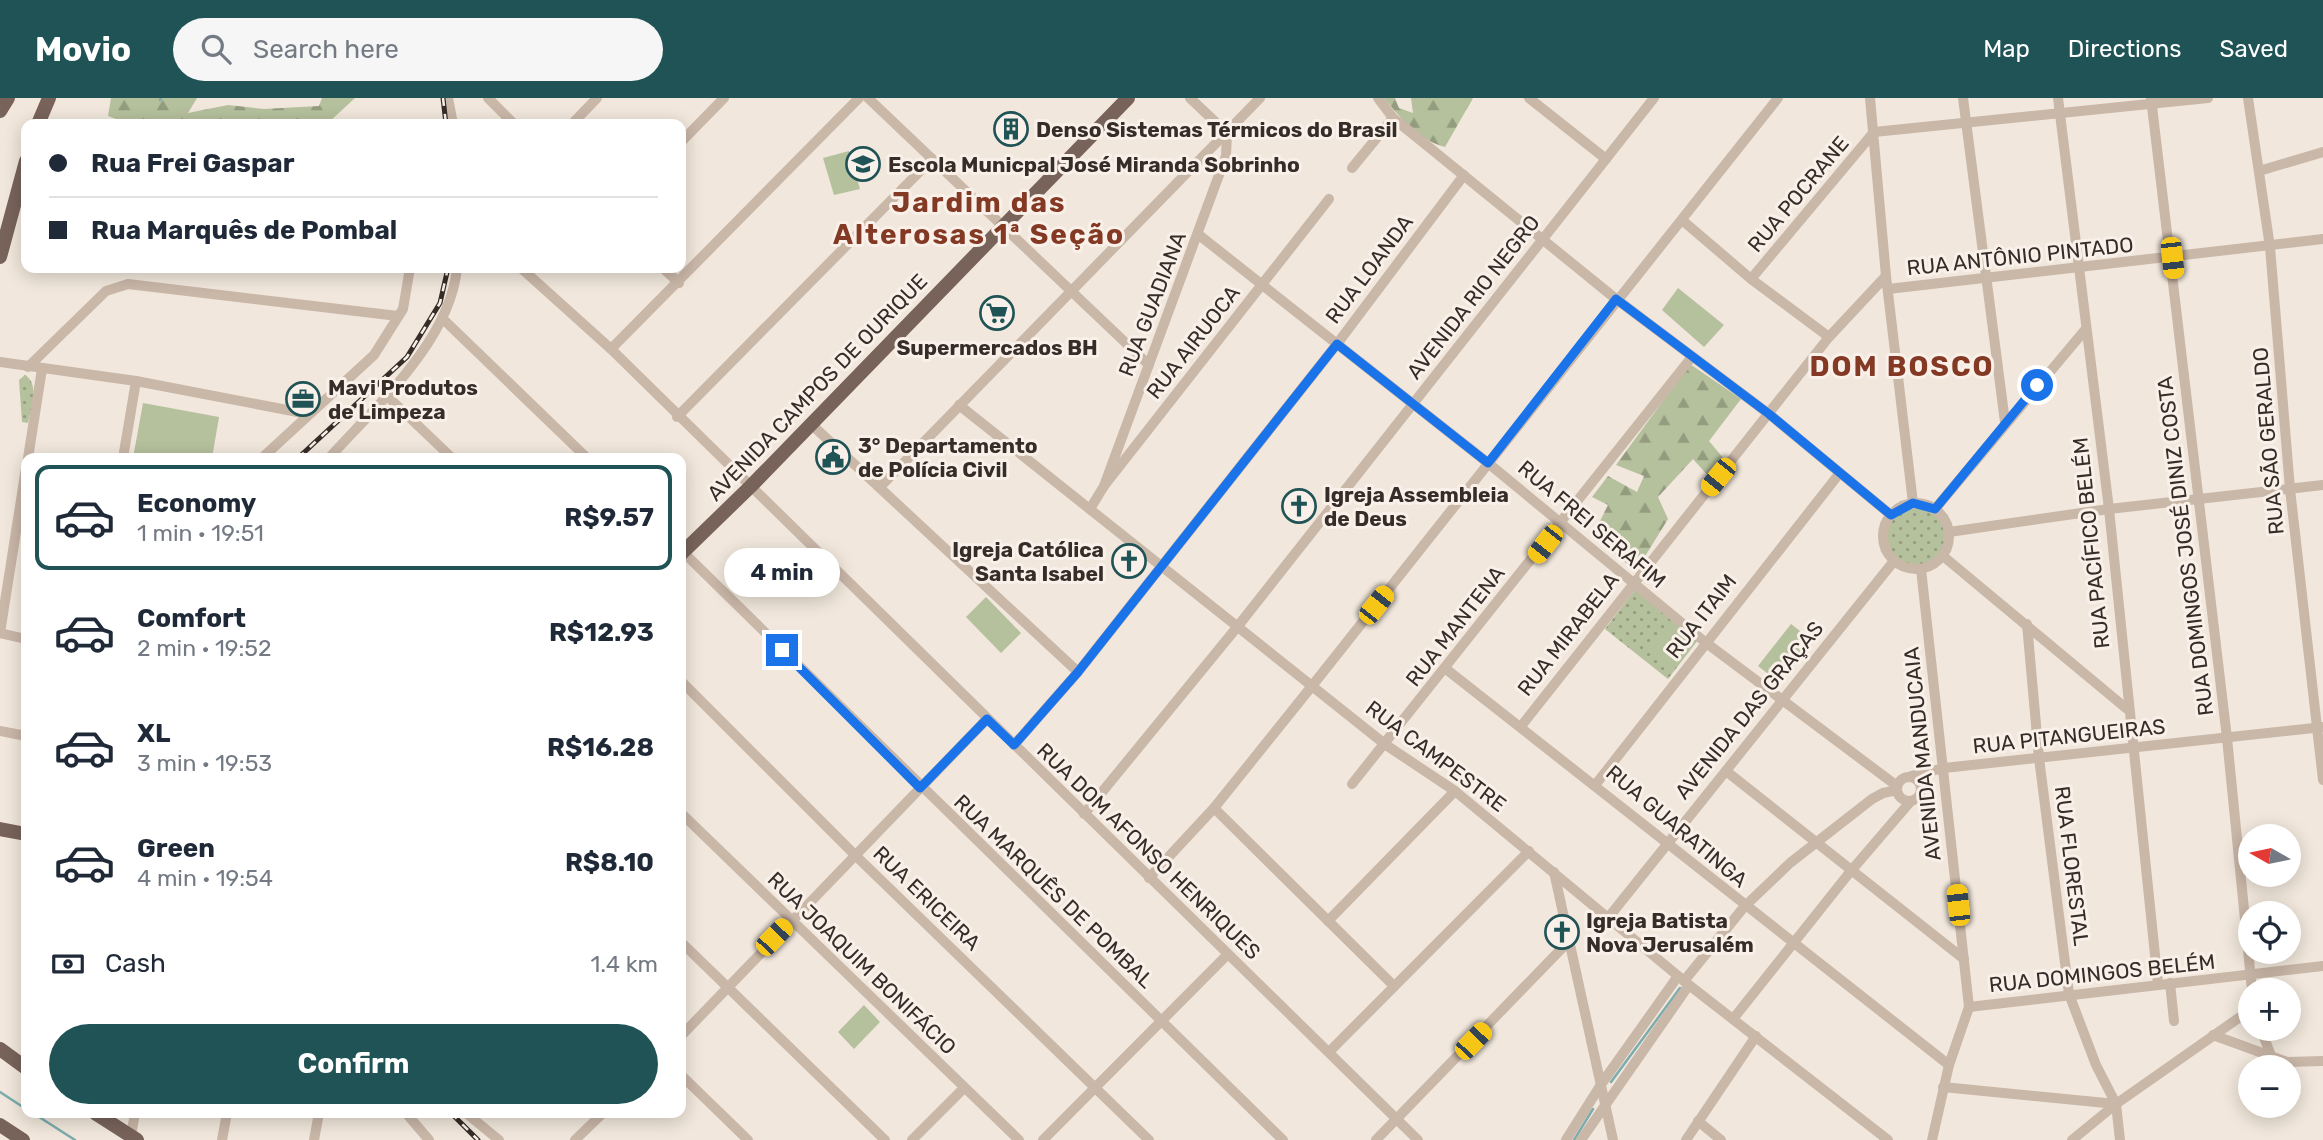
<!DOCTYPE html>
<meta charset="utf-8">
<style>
body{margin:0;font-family:Rubik,sans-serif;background:#f6f6f7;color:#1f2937;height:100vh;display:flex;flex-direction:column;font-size:26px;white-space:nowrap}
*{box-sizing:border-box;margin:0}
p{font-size:23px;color:#747a83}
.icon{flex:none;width:38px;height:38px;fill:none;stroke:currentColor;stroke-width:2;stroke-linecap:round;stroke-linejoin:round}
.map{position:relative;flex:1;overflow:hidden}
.side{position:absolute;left:21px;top:355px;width:665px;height:665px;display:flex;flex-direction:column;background:#fff;border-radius:14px;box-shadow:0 4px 18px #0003}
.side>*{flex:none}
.top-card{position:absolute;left:21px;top:21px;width:665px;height:154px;border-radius:14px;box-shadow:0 4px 18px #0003;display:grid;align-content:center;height:154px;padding:0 28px;background:#fff}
.needle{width:46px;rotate:279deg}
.buttons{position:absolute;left:2238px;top:726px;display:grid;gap:14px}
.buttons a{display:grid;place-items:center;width:63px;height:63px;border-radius:50%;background:#fff;box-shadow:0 4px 18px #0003;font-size:35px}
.end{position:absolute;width:32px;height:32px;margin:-16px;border:9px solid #1a73e8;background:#fff;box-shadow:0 0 0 4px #fff}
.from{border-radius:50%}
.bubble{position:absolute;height:49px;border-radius:24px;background:#fff;box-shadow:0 4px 18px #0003;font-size:23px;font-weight:700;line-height:49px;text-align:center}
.car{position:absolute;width:21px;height:42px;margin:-21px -10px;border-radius:9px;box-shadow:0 0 5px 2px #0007;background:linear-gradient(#f5c518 24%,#345 0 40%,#f5c518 0 76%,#345 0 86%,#f5c518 0)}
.top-card b{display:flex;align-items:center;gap:24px;height:66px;font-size:26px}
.top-card b+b{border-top:2px solid #e0e1e3}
.top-card i{width:18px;height:18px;background:#1f2937}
ul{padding:12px 0 0;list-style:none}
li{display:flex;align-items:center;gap:21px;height:105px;margin:0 14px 10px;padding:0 14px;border:4px solid transparent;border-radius:14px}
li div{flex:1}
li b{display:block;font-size:26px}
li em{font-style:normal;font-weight:700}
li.current{border-color:#1f5356}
li>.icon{width:63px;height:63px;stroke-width:1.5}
.pay{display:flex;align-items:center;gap:18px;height:77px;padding:0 28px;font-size:26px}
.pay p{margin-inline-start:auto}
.cta{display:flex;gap:14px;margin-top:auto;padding:14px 28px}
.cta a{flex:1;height:80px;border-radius:42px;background:#1f5356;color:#fff;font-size:28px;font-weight:700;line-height:80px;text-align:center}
header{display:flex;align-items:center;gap:42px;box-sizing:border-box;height:98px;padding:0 35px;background:#1f5356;color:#fff}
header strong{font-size:33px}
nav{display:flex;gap:38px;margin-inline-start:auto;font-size:24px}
.search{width:490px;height:63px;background:#f6f6f7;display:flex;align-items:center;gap:18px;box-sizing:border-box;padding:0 24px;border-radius:38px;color:#747a83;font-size:26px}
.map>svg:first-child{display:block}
</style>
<header>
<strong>Movio</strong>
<div class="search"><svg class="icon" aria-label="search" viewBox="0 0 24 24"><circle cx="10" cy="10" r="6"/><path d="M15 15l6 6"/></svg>Search here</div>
<nav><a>Map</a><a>Directions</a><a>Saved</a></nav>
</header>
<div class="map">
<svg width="2323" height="1042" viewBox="0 0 2323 1042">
<defs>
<pattern id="green-dots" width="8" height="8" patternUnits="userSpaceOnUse" patternTransform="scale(1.75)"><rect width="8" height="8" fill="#b5c09d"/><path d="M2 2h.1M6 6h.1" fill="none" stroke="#949c80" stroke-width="1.8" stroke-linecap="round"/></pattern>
<pattern id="forest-firs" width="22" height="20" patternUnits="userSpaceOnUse" patternTransform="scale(1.75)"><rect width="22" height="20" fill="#b5c09d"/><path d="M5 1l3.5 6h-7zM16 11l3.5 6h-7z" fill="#949c80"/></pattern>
</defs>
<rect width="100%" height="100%" fill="#f1e7dc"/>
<g fill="url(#green-dots)">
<path d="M25 277C40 286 31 310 28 325L22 324 19 282Z"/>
<circle cx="1916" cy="439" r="29"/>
<polygon points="1635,492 1698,542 1668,581 1605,531"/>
</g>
<g fill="url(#forest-firs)">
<polygon points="111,0 197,0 188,15 228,7 264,11 319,8 322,0 355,0 327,26 129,26 108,18"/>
<path d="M1384 0H1395L1399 10 1413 15 1411 0H1473L1445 49C1419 42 1401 21 1384 0Z"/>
<polygon points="1690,266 1741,301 1709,343 1724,361 1710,380 1693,361 1658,399 1668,421 1636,473 1593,437 1608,407 1592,399 1608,378 1637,394 1644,378 1616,367"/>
</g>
<g fill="#b5c09d">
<polygon points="849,53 860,91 834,97 823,60"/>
<polygon points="1678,190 1724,227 1704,249 1662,212"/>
<polygon points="143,305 219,319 212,360 133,360"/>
<polygon points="986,499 1021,535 1001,555 966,519"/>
<polygon points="1673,524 1695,542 1671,571 1649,553"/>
<polygon points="1791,526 1813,543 1780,585 1758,568"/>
<polygon points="864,907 880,924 854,951 838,934"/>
</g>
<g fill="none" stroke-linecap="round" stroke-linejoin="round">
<g stroke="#7cacad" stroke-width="2.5">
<polyline points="160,2 161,0"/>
<polyline points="1611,984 1680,890"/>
<polyline points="0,994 26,1011"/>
<polyline points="33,1015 75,1042"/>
<polyline points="1574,1042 1593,1011"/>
</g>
<g stroke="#c9b7a8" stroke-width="10">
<polyline points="448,0 453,26"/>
<polyline points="488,0 514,26"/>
<polyline points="868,0 1149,267"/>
<polyline points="1378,0 1393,20 1616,201 1769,316 1891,417"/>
<polyline points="1529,0 1606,61"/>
<polyline points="1870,0 1886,178 1913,405"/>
<polyline points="1963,0 2005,324"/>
<polyline points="2058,0 2109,411 2158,886"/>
<polyline points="2151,0 2227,640 2252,892"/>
<polyline points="2248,0 2270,149 2290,391 2323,682"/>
<polyline points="572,26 597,0"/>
<polyline points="681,44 724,0"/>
<polyline points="1352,70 1393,20"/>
<polyline points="2259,73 2323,54"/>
<polyline points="1682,122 1751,181 1829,239"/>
<polyline points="1199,137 1488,365 1705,544 1897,688"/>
<polyline points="521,170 611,251 1418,1042"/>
<polyline points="663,170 679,185"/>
<polyline points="1751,181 1874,34 2208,0"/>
<polyline points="1888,191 2323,141"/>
<polyline points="443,221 587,360"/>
<polyline points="611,251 859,0"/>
<polyline points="0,264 136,283 308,316"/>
<polyline points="28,269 106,193 128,186 398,218"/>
<polyline points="386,297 452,360"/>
<polyline points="959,307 1386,647 1455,693 1689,887 1888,1042"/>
<polyline points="677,319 932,61"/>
<polyline points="811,326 1078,574"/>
<polyline points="28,360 42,271"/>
<polyline points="123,360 136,283"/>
<polyline points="262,360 374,257 403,211 410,170"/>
<path d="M329 360C376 308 450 243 457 170"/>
<polyline points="1104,388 1226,58 1227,35 1190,0"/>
<polyline points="880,389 1260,0"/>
<circle cx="1916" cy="438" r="33"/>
<polyline points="1090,411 1104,388 1329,101"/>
<polyline points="1935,411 2085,232"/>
<polyline points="1949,434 2109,411 2323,387"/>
<polyline points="681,452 1283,1042"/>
<polyline points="1943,458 2127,611"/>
<polyline points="1921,471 1969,909 1949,967 1932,1042"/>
<polyline points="2027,526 2039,660 2069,896 2096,967 2116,1006 2120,1042"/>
<polyline points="0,535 26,370"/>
<polyline points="0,535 26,541"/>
<polyline points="1446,571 1949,967"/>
<polyline points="681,583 855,757 1149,1042"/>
<polyline points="1522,627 1829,239 1886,178"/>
<polyline points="0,633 26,638"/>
<polyline points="1014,647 1078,574 1337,246 1464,77"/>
<polyline points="1726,673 1964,861"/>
<polyline points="1911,678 1944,670 2323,629"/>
<circle cx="1909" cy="691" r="12"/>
<polyline points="1352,686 1691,260"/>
<polyline points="1596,686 1839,376"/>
<polyline points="1214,710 1394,888"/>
<polyline points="681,715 1019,1042"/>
<polyline points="1084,716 1238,528 1654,0"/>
<polyline points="1554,774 1613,1042"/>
<polyline points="1149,780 1214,710 1312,588 1778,0"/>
<polyline points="1608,820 1894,463"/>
<polyline points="1328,823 1455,693"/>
<polyline points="681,844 885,1042"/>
<polyline points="1684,883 1744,809 1790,765 1872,701 1883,695 1897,692"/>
<polyline points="2170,885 2174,923"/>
<polyline points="1969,909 2323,868"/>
<polyline points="1733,921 1850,774 1911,703"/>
<polyline points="2261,931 2271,958"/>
<polyline points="2213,937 2287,964 2323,963"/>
<polyline points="681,938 987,621"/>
<polyline points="1330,953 1529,753"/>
<polyline points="681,977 748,1042"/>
<polyline points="1943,989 2116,1006"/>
<polyline points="406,1015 429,1042"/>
<polyline points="466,1015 499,1042"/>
<polyline points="1698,1023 1721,1042"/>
<polyline points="131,1038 135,1015"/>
<polyline points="222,1042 227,1015"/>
<polyline points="314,1042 319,1015"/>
<polyline points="575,1042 603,1015"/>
<polyline points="912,1042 964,990"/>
<polyline points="1043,1042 1227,857"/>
<polyline points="1376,1042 1567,845"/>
<polyline points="1566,1042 1602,985 1678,878"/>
<polyline points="1581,1042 1689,887"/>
<polyline points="1686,1042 1756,938"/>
<polyline points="2072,1042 2116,1006 2250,912"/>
</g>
<g stroke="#78635a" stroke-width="14">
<polyline points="0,13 8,0"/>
<polyline points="38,26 49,0"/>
<polyline points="0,159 26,63"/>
<polyline points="681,456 751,388 1128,0"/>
<polyline points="0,731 26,736"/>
<polyline points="0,951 26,970"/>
<polyline points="95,1015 137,1042"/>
<polyline points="0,1027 23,1042"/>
</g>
<g stroke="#362c28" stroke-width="5">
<g id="rail">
<polyline points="443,0 446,26"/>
<polyline points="298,360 407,259 440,205 448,170"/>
<polyline points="451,1015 478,1042"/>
</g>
</g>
<use href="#rail" stroke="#f9f1e9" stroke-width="2.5" stroke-dasharray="8" stroke-linecap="butt"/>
</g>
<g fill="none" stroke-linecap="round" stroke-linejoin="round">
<polyline stroke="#1a73e8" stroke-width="9" points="782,552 920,690 987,621 1014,647 1078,574 1337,246 1488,365 1616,201 1769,316 1891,417 1913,405 1935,411 2037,287"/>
</g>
<defs>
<g id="building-ring" transform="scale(1.75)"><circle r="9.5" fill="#f9f1e9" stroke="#1f5356" stroke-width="1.5"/><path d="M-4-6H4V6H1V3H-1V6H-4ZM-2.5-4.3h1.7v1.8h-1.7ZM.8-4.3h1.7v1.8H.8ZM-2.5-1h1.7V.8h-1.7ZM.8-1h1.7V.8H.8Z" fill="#1f5356"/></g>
<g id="school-ring" transform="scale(1.75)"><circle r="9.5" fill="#f9f1e9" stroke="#1f5356" stroke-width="1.5"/><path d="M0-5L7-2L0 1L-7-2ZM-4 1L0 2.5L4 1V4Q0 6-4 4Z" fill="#1f5356"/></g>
<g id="supermarket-ring" transform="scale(1.75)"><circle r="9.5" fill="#f9f1e9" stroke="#1f5356" stroke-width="1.5"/><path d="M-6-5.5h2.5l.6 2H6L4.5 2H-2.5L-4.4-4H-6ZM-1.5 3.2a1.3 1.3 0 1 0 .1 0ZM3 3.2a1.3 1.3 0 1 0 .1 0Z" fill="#1f5356"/></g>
<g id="office-ring" transform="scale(1.75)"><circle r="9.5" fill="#f9f1e9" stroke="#1f5356" stroke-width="1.5"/><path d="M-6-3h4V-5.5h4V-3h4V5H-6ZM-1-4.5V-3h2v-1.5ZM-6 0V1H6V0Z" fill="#1f5356"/></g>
<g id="civic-ring" transform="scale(1.75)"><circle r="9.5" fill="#f9f1e9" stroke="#1f5356" stroke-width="1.5"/><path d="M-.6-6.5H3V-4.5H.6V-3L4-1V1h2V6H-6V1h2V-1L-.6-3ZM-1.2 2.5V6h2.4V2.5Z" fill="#1f5356"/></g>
<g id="church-ring" transform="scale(1.75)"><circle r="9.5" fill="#f9f1e9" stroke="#1f5356" stroke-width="1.5"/><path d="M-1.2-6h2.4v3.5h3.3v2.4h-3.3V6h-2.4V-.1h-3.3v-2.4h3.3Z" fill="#1f5356"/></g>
</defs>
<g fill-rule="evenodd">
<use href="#building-ring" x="1011" y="31"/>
<use href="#school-ring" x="863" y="66"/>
<use href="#supermarket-ring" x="997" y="215"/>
<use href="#office-ring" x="303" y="301"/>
<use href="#civic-ring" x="833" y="359"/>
<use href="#church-ring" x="1299" y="408"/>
<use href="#church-ring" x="1129" y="463"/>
<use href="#church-ring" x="1562" y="834"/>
</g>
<g text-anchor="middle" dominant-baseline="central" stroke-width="6" stroke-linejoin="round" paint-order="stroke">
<g font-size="21" font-weight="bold" fill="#362c28" stroke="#f9f1e9" text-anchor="start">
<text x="1036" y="31">Denso Sistemas Térmicos do Brasil</text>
<text x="888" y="66">Escola Municpal José Miranda Sobrinho</text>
<text x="997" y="249" text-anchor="middle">Supermercados BH</text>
<text x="328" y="289">Mavi Produtos<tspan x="328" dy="24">de Limpeza</tspan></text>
<text x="858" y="347">3° Departamento<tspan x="858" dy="24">de Polícia Civil</tspan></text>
<text x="1324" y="396">Igreja Assembleia<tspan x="1324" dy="24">de Deus</tspan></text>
<text x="1104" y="451" text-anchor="end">Igreja Católica<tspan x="1104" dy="24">Santa Isabel</tspan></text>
<text x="1586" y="822">Igreja Batista<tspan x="1586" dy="24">Nova Jerusalém</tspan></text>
</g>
<g font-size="21" fill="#362c28" stroke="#f9f1e9">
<text transform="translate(1798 96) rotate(-50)">RUA POCRANE</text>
<text transform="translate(2020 158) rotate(-6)">RUA ANTÔNIO PINTADO</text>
<text transform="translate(1369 171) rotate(-53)">RUA LOANDA</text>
<text transform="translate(1473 199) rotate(-52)">AVENIDA RIO NEGRO</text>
<text transform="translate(1152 206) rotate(-69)">RUA GUADIANA</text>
<text transform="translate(1193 244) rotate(-52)">RUA AIRUOCA</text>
<text transform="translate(817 289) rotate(-46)">AVENIDA CAMPOS DE OURIQUE</text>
<text transform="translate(2268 343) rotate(-95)">RUA SÃO GERALDO</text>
<text transform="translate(1592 426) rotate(40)">RUA FREI SERAFIM</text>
<text transform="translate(2091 445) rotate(-96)">RUA PACÍFICO BELÉM</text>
<text transform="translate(2185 448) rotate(-97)">RUA DOMINGOS JOSÉ DINIZ COSTA</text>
<text transform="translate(1701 518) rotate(-52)">RUA ITAIM</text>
<text transform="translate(1455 528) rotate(-52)">RUA MANTENA</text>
<text transform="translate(1568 536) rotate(-52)">RUA MIRABELA</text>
<text transform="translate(1749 612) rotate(-51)">AVENIDA DAS GRAÇAS</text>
<text transform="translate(2069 638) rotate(-6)">RUA PITANGUEIRAS</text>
<text transform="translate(1922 656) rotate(-96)">AVENIDA MANDUCAIA</text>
<text transform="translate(1436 658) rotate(37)">RUA CAMPESTRE</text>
<text transform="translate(1677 728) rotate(40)">RUA GUARATINGA</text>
<text transform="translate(1149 753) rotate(44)">RUA DOM AFONSO HENRIQUES</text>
<text transform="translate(2072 768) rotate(83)">RUA FLORESTAL</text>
<text transform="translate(1054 793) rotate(44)">RUA MARQUÊS DE POMBAL</text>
<text transform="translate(927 800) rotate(44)">RUA ERICEIRA</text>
<text transform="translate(862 865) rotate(44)">RUA JOAQUIM BONIFÁCIO</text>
<text transform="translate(2102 875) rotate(-6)">RUA DOMINGOS BELÉM</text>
</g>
<g font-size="28" font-weight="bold" letter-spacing="2" fill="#833924" stroke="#f9f1e9">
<text x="979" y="104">Jardim das<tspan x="979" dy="32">Alterosas 1ª Seção</tspan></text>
<text x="1902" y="268">DOM BOSCO</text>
</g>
</g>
</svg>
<div class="buttons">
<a><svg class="needle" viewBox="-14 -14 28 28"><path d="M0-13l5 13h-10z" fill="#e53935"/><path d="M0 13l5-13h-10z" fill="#747a83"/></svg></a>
<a><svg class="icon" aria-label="locate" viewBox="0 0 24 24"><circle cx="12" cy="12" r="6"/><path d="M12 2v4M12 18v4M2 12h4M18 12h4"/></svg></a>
<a>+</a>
<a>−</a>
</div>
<i class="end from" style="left:2037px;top:287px"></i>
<i class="end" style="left:782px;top:552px"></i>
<div class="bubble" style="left:724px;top:450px;width:116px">4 min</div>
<i class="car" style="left:2172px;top:160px;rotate:174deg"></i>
<i class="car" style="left:1718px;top:379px;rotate:219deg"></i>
<i class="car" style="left:1545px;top:446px;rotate:218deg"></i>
<i class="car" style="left:1376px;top:507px;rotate:38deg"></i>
<i class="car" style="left:1958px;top:807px;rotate:354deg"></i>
<i class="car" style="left:774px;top:839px;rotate:44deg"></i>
<i class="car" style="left:1473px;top:943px;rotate:44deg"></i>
<div class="top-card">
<b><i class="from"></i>Rua Frei Gaspar</b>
<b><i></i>Rua Marquês de Pombal</b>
</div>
<section class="side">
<ul>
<li class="current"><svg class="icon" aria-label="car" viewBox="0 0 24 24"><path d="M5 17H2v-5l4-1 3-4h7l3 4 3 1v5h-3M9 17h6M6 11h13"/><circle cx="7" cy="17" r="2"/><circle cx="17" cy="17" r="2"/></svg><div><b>Economy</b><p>1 min · 19:51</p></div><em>R$9.57</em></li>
<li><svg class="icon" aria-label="car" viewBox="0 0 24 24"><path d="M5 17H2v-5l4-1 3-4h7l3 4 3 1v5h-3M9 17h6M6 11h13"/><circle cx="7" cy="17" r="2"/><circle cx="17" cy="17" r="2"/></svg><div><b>Comfort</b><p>2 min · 19:52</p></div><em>R$12.93</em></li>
<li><svg class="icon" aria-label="car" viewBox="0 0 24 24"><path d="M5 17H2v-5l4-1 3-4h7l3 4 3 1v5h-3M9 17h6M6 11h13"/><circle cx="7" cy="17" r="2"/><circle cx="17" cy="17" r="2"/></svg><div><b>XL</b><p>3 min · 19:53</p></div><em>R$16.28</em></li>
<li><svg class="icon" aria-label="car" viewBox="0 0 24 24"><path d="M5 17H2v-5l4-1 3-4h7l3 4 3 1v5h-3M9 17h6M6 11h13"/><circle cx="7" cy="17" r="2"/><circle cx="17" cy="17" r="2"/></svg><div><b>Green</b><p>4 min · 19:54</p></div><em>R$8.10</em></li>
</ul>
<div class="pay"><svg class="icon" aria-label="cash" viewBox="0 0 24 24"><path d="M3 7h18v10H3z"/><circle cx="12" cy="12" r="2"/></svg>Cash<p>1.4 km</p></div>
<div class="cta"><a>Confirm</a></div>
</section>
</div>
